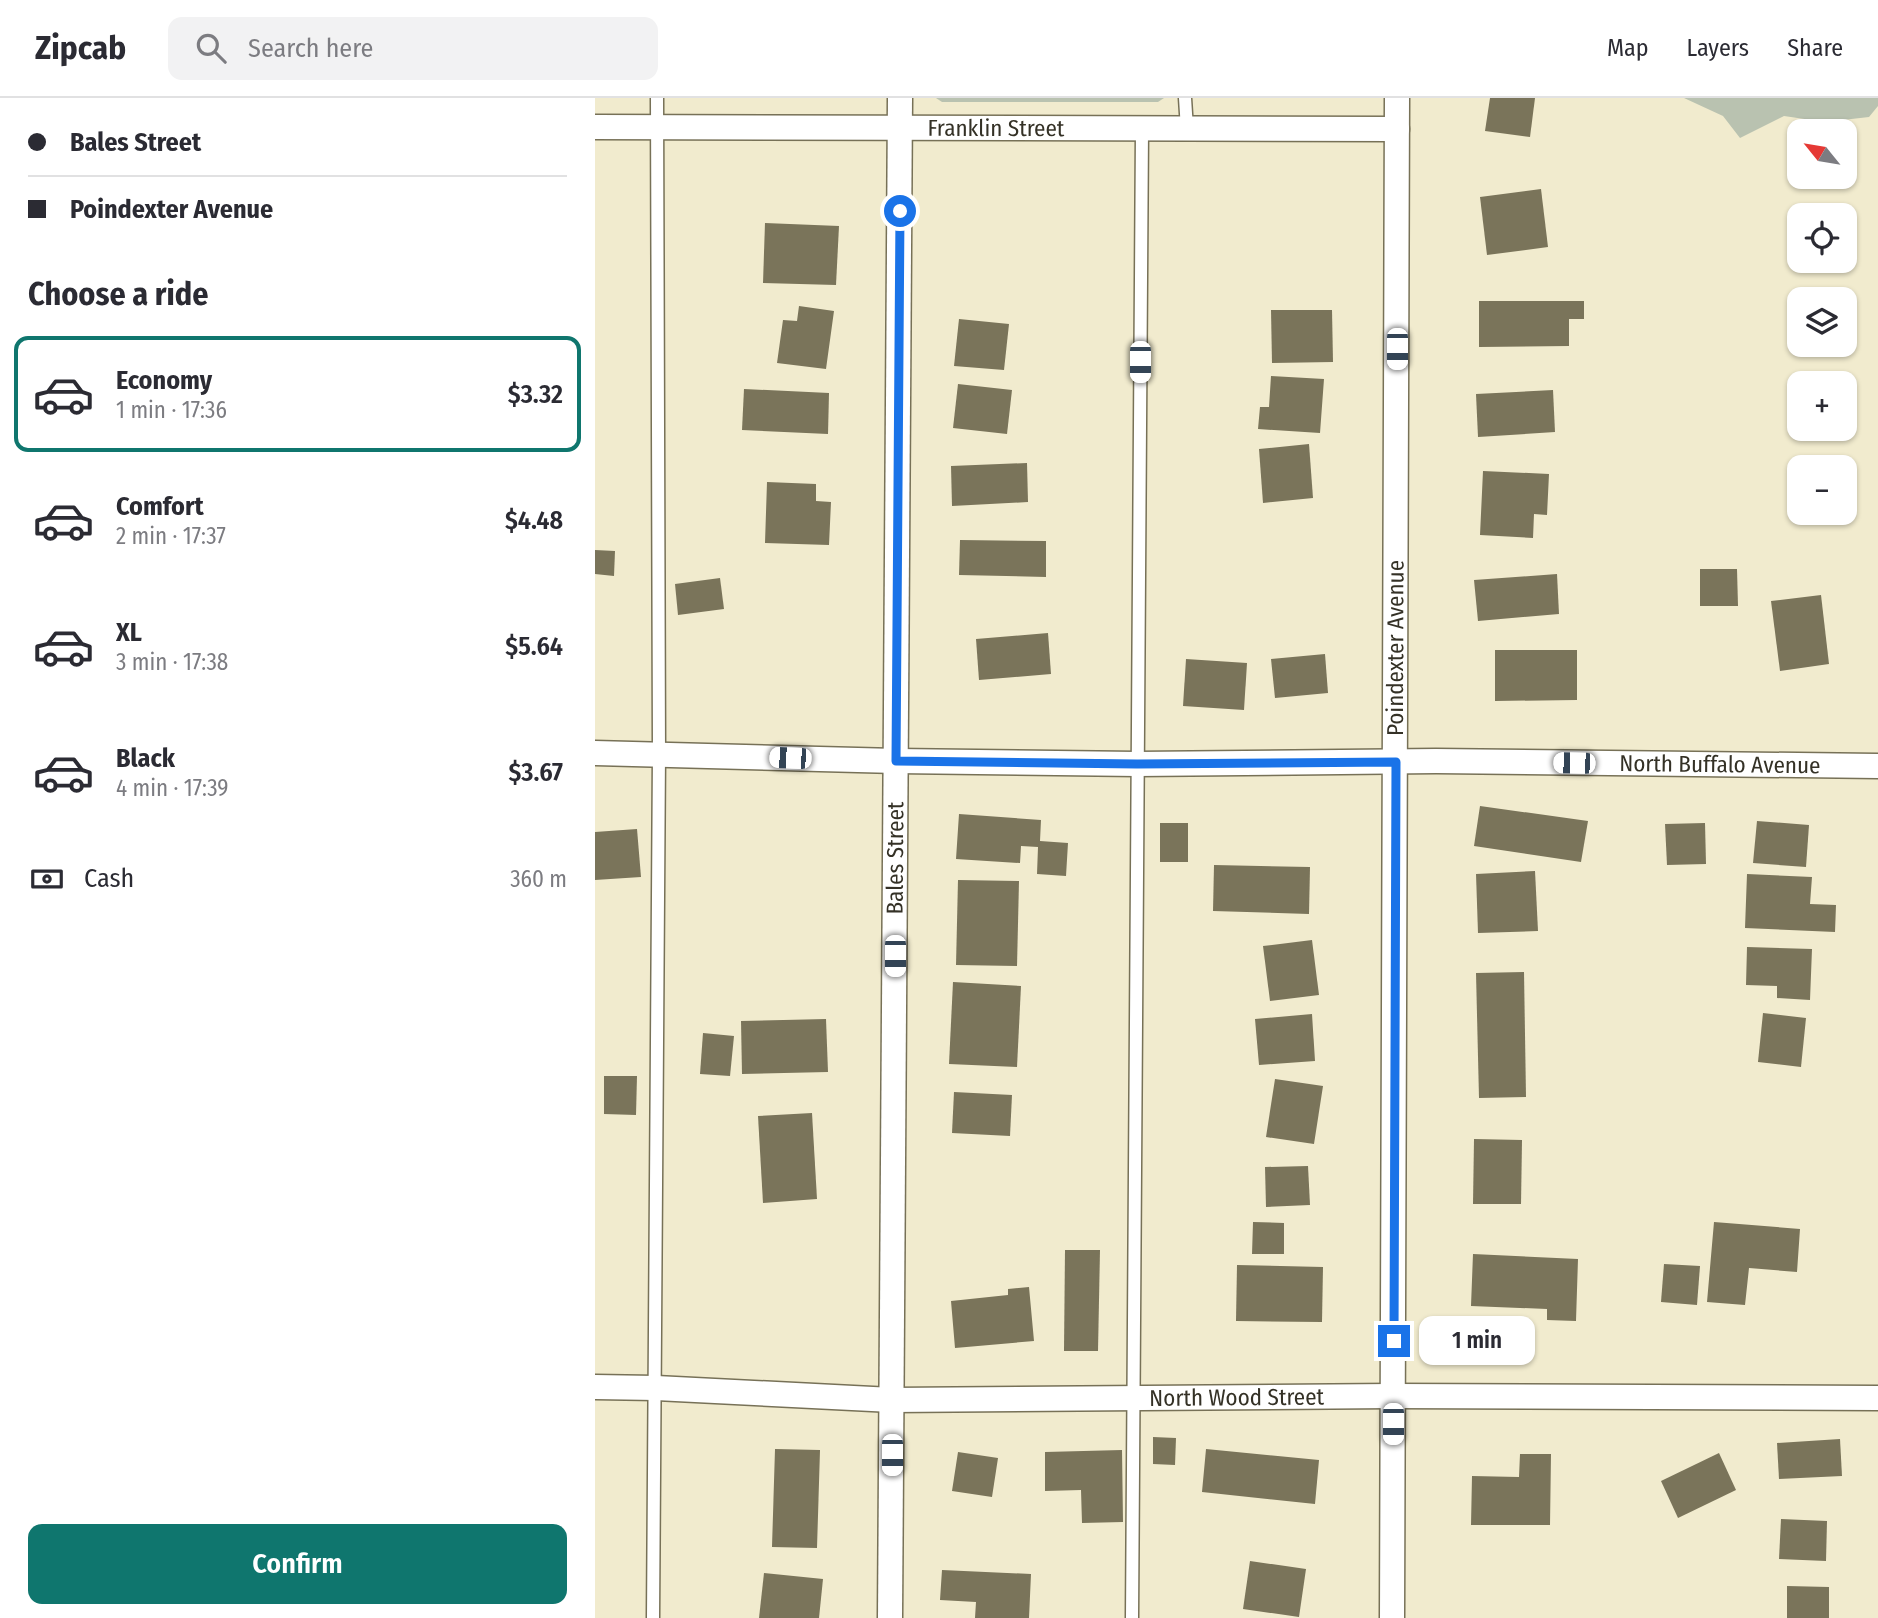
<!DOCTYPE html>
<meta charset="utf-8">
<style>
body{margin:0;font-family:"Fira Sans Condensed",sans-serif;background:#f2f2f3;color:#2b2b33;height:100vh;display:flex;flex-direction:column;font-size:26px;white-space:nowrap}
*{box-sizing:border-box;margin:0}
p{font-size:23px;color:#7c7c81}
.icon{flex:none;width:38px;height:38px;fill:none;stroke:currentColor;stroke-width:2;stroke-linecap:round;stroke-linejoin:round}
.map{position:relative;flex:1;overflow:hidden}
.side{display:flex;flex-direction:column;background:#fff;width:595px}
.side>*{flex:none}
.guide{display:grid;align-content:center;height:154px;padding:0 28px;background:#fff}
.needle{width:46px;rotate:300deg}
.fabs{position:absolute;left:1192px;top:21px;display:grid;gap:14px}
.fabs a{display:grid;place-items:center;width:70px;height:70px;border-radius:14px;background:#fff;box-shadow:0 2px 5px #0004;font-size:35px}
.end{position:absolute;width:32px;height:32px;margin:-16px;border:9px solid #1a73e8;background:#fff;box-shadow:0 0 0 4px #fff}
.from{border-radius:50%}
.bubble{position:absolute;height:49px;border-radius:14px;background:#fff;box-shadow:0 2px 5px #0004;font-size:23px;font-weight:600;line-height:49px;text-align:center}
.car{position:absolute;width:21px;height:42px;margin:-21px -10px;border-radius:9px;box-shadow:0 0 5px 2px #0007;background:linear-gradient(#fff 24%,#345 0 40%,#fff 0 76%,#345 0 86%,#fff 0)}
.guide b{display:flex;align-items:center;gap:24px;height:66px;font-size:26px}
.guide b+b{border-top:2px solid #e1e1e2}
.guide i{width:18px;height:18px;background:#2b2b33}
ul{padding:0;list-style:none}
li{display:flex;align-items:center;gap:21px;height:116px;margin:0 14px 10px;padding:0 14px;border:4px solid transparent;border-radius:14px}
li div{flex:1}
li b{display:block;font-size:26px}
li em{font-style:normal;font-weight:600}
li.on{border-color:#0f766e}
li>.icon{width:63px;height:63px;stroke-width:1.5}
h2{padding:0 28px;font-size:32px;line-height:84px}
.pay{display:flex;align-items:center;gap:18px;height:77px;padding:0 28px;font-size:26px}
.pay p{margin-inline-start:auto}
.primary-button{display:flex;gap:14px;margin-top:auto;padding:14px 28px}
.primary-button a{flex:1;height:80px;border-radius:14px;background:#0f766e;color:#fff;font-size:28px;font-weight:600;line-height:80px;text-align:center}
header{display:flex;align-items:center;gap:42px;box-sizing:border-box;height:98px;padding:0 35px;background:#fff;border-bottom:2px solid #e1e1e2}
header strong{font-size:33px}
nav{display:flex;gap:38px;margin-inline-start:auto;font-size:24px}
.search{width:490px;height:63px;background:#f2f2f3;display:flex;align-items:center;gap:18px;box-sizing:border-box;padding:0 24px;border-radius:14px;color:#7c7c81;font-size:26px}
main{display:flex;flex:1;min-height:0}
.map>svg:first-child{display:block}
</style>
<header>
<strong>Zipcab</strong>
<div class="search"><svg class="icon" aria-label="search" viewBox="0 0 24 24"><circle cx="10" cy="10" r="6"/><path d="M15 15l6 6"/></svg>Search here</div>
<nav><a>Map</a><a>Layers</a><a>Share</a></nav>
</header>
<main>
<section class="side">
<div class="guide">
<b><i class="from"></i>Bales Street</b>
<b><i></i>Poindexter Avenue</b>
</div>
<h2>Choose a ride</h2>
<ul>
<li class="on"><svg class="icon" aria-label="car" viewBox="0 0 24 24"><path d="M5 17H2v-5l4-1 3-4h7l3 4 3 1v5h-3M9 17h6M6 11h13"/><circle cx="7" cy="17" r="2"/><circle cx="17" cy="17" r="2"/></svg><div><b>Economy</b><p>1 min · 17:36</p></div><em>$3.32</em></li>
<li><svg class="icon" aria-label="car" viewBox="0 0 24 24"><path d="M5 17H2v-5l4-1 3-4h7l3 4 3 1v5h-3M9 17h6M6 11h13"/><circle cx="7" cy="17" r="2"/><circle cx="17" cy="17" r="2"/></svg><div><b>Comfort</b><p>2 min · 17:37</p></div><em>$4.48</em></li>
<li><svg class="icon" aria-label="car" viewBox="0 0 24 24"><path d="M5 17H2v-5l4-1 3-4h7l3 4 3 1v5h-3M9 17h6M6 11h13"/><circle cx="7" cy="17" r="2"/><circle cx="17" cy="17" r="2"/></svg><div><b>XL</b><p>3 min · 17:38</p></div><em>$5.64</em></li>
<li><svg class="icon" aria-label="car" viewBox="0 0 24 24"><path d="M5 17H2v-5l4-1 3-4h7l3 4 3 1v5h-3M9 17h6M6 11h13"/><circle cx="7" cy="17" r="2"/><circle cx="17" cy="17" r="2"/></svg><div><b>Black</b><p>4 min · 17:39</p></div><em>$3.67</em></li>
</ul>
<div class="pay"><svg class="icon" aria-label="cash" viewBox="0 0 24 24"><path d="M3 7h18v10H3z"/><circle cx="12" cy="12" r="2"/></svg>Cash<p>360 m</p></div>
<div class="primary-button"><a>Confirm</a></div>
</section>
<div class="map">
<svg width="1283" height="1520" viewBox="0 0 1283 1520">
<rect width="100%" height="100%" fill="#f1ebce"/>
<g fill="#b9c2b0">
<polygon points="341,0 569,0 563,4 347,4"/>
<polygon points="1089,0 1283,0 1283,8 1274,19 1230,24 1189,18 1145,40 1128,18"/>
</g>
<g fill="#7a745a">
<polygon points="895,0 940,0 935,39 890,33"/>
<polygon points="946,91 953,149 892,157 885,99"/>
<polygon points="170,125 244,128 241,187 168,185"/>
<polygon points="884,203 989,203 989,221 974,221 974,248 884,249"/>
<polygon points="204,208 239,213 231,271 182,265 188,222 202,223"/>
<polygon points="676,212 737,212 738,264 677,265"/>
<polygon points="364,221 414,226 409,272 359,268"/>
<polygon points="676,278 729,281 725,335 663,331 665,309 674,309"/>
<polygon points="363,286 417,292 412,336 358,330"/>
<polygon points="149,291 234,295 233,336 147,332"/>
<polygon points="958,292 960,334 883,339 881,296"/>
<polygon points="714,346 718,400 668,405 664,351"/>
<polygon points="432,365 433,404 357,408 356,368"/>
<polygon points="888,373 954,376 952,417 939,416 938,440 885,437"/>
<polygon points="172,384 221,386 221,403 236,404 234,447 170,445"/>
<polygon points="365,442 451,443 451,479 364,477"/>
<polygon points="0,452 20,453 19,478 0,476"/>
<polygon points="1105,471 1142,471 1143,508 1105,508"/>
<polygon points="962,476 964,516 883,523 879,482"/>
<polygon points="125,480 129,511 83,517 80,486"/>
<polygon points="1226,497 1234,566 1185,573 1176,503"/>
<polygon points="453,535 456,576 384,582 381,541"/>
<polygon points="900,552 982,552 982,602 900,603"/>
<polygon points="730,556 733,595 680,600 676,561"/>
<polygon points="591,561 652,565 649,612 588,608"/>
<polygon points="885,708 993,723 986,764 879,748"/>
<polygon points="364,716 446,722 445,743 473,745 471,778 442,776 443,749 426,748 425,765 361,761"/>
<polygon points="1162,723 1214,727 1211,769 1158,765"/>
<rect x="565" y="725" width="28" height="39"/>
<polygon points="1110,725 1111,766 1072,767 1070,726"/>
<polygon points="42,731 46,779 0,782 0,734"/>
<polygon points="619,767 715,769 714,816 618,813"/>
<polygon points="940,773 943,833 883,835 881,776"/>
<polygon points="1152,776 1217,779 1215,806 1241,807 1240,834 1150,830"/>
<polygon points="363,782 424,783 422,868 361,867"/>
<polygon points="717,842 724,897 675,903 668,848"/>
<polygon points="1152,849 1217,851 1215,902 1182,900 1182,888 1151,887"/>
<polygon points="929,874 931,999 884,1000 881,875"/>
<polygon points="358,884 426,888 422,969 354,966"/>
<polygon points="1168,915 1211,920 1206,969 1163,964"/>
<polygon points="717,916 720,963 664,967 660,921"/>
<polygon points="231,921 233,974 147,976 146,923"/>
<polygon points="108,935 139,938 135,978 105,976"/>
<polygon points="9,978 42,978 41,1017 9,1016"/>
<polygon points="680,981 728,988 719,1046 671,1039"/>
<polygon points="359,994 417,997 415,1038 357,1035"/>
<polygon points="217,1015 222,1101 168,1105 163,1018"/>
<polygon points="879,1041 927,1042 926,1106 878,1106"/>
<polygon points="713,1068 715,1107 671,1109 670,1069"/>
<polygon points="658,1124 689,1125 689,1156 657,1156"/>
<polygon points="1119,1124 1205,1131 1202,1174 1154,1170 1150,1207 1112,1204"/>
<polygon points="470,1152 505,1152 503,1253 469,1253"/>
<polygon points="878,1156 983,1161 981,1223 952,1222 952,1211 876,1208"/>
<polygon points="1069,1166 1105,1168 1102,1207 1066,1204"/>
<polygon points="642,1167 728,1169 727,1224 641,1223"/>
<polygon points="434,1189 439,1243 360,1250 356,1203 413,1197 413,1191"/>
<polygon points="558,1339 581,1340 580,1367 558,1366"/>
<polygon points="1245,1341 1247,1378 1184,1381 1182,1345"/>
<polygon points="180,1351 225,1352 222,1450 177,1449"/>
<polygon points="611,1351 724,1362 720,1406 607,1394"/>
<polygon points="527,1352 528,1424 487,1425 486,1392 450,1393 450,1354"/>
<polygon points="363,1354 403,1360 397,1399 357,1393"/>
<polygon points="1124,1355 1141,1392 1083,1420 1066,1383"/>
<polygon points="925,1356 956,1356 955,1427 876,1427 877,1378 924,1379"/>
<polygon points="1186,1421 1232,1423 1231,1463 1184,1461"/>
<polygon points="655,1463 711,1471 704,1519 648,1511"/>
<polygon points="347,1472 436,1476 434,1520 380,1520 381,1504 345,1502"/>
<polygon points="169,1475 228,1481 224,1520 164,1520"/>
<polygon points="1192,1488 1234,1489 1234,1520 1192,1520"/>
</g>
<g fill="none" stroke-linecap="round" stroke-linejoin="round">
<g stroke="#777157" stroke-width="15">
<g id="lane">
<polyline points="590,0 592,31"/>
<polyline points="58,1520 64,655 62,0"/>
<polyline points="537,1520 547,31"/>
</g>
</g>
<g stroke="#777157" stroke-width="27">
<g id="street">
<path id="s1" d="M0 29 802 31"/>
<path id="s2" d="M0 655 301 663 542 666 841 663 1283 668"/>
<path id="s3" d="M0 1289 61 1290 297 1302 798 1298 1283 1300"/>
<path id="s4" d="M295 1520 305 0"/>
<path id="s5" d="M797 1520 802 0"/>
</g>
</g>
<use href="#lane" stroke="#fff" stroke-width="12"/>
<use href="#street" stroke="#fff" stroke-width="24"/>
</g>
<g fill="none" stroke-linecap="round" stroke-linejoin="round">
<polyline stroke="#1a73e8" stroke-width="9" points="305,113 301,663 542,666 801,664 799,1243"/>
</g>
<g text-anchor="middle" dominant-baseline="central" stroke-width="7" stroke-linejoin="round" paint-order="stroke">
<g font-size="23" fill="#343126" stroke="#f1ebce">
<text stroke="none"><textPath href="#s1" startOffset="401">Franklin Street</textPath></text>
<text stroke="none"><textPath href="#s5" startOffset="970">Poindexter Avenue</textPath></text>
<text stroke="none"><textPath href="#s2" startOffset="1125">North Buffalo Avenue</textPath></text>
<text stroke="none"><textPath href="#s4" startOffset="760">Bales Street</textPath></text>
<text stroke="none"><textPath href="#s3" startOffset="642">North Wood Street</textPath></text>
</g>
</g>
</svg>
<div class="fabs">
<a><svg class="needle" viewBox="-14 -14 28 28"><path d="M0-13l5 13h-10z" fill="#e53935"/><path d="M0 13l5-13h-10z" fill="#7c7c81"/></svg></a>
<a><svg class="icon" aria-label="locate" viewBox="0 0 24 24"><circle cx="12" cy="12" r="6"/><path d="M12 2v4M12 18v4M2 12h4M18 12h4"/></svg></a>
<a><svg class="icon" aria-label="layers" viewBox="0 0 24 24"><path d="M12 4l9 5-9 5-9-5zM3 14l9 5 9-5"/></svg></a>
<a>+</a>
<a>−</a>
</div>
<i class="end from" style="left:305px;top:113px"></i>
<i class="end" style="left:799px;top:1243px"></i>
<div class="bubble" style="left:824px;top:1218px;width:116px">1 min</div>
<i class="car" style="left:802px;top:251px;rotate:180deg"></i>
<i class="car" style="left:545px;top:264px;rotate:180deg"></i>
<i class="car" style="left:195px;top:660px;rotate:272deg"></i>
<i class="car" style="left:979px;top:665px;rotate:271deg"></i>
<i class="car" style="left:300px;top:858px;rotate:180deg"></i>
<i class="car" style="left:798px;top:1326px;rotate:180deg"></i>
<i class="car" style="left:297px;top:1357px;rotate:180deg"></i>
</div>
</main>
